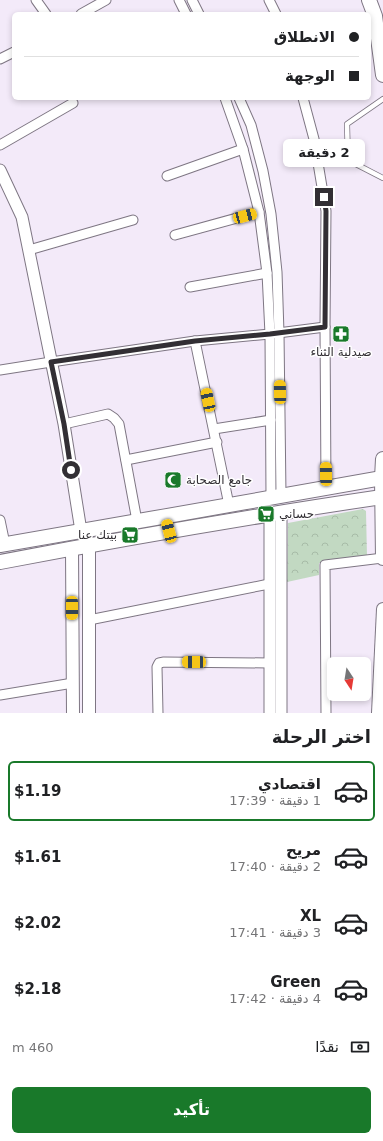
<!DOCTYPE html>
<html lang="ar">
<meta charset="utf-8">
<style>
body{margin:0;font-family:"DejaVu Sans","Noto Sans Arabic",sans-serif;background:#f6f6f6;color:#202124;direction:rtl;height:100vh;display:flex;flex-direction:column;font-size:15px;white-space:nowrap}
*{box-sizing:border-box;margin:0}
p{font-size:13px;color:#757577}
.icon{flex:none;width:22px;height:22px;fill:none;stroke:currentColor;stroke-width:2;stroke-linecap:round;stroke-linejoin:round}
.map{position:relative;height:713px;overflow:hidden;direction:ltr}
.side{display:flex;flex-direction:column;background:#fff;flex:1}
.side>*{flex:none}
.top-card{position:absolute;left:12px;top:12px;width:359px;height:88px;border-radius:6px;box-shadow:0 2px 6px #0003;direction:rtl;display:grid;align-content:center;height:88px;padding:0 12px;background:#fff}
.needle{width:26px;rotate:168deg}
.controls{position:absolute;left:327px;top:657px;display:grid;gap:8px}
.controls a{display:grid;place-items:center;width:44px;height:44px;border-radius:6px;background:#fff;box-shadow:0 2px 6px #0003;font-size:20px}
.end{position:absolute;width:18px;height:18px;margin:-9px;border:5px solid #322f34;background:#fff;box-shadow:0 0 0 2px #fff}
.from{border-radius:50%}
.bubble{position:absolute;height:28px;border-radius:6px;background:#fff;box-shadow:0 2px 6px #0003;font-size:13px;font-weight:800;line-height:28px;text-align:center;direction:rtl}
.car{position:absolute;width:12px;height:24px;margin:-12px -6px;border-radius:5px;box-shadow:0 0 3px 1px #0007;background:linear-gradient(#f5c518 24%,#345 0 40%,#f5c518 0 76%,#345 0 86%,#f5c518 0)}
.top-card b{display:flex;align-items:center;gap:14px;height:38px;font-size:15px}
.top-card b+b{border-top:1px solid #e0e0e0}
.top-card i{width:10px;height:10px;background:#202124}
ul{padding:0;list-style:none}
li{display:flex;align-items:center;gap:12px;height:60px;margin:0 8px 6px;padding:0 4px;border:2px solid transparent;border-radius:6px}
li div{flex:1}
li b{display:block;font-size:15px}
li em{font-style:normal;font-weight:800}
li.active{border-color:#19792a}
li>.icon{width:36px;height:36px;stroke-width:1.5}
h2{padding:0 12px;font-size:18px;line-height:48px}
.pay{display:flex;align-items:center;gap:10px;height:44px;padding:0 12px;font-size:15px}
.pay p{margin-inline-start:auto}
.primary-button{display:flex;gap:8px;margin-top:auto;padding:8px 12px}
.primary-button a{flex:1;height:46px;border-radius:6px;background:#19792a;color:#fff;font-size:16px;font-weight:800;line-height:46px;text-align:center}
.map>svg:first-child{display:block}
</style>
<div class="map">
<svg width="383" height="713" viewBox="0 0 383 713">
<defs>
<pattern id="forest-crowns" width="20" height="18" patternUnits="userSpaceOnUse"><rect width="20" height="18" fill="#c2d9c2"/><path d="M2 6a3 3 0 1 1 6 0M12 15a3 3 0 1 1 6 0" fill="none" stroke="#a7bba7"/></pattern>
</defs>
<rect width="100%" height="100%" fill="#f3eaf9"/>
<polygon fill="url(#forest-crowns)" points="363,509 366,511 367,557 319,563 319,575 287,582 288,523"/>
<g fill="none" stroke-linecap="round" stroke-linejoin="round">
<g stroke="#7e7683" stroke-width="6">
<polyline id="service" points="383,99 347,124 348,160 383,178"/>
</g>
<g stroke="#7e7683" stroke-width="11">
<g id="minor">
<polyline points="36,0 46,14"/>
<polyline points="179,0 186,14"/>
<polyline points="192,0 199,14"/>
<polyline points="269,0 276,14"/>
<polyline points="81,14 106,0"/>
<polyline points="0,59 14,52"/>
<polyline points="225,98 243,149 259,212 267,273 270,334 271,497"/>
<polyline points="239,98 251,125 263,171 271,214 277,272 279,333 281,495"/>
<polyline points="303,98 314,139 326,211 325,327 326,487"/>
<polyline points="0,145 73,103"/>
<polyline points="167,176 243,149"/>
<polyline points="175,235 259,212"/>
<polyline points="29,250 133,220"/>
<polyline points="190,287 267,273"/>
<polyline points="195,341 229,505"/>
<polyline points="0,370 51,362 195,341 270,334 325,327"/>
<polyline points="64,424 108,414 114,418 119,424 137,521"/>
<polyline points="214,429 271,420"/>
<polyline points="126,460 217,442"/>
<polyline points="0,520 5,544"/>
<polyline points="89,620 269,584"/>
<polyline points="0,695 73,683"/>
<polyline points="158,713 157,667 159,663 164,662 269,663"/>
<polyline points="326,713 325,565 383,558"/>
</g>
</g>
<g stroke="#7e7683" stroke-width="13">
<g id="tertiary">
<polyline points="0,170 22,217 64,424 81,531"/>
<polyline points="270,713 270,514"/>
<polyline points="281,713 281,512"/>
</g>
</g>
<g stroke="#7e7683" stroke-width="14">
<g id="secondary">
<polyline points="89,546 89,713"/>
<polyline points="72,549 73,713"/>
<polyline points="378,713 383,609"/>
</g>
</g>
<g stroke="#7e7683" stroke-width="16">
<g id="primary">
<polyline points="369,0 375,16 383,75"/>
<polyline points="383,459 382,478 383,558"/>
<polyline points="0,545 150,519 382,478"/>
<path d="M0 562C127 538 254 516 382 497"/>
</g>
</g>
<use href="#service" stroke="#fff" stroke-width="4.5"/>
<use href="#minor" stroke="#fff" stroke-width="9"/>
<use href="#tertiary" stroke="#fff" stroke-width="11"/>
<use href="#secondary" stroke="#fff" stroke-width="12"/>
<use href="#primary" stroke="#fff" stroke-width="14"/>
</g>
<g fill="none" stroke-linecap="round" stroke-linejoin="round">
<polyline stroke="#322f34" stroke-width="5" points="71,470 64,424 51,362 195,341 270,334 325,327 326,211 324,197"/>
</g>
<defs>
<g id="pharmacy-square" transform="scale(0.9)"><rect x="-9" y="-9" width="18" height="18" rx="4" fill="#19792a" stroke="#fff"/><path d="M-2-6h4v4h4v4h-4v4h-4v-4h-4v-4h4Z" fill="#fff"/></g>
<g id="mosque-square" transform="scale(0.9)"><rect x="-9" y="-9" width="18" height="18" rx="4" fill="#19792a" stroke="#fff"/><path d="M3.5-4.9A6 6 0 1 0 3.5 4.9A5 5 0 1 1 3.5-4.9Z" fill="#fff"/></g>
<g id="supermarket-square" transform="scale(0.9)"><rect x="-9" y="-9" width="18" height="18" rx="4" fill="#19792a" stroke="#fff"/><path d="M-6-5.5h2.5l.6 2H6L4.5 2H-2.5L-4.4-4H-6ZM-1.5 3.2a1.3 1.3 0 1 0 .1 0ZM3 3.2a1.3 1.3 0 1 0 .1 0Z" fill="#fff"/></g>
</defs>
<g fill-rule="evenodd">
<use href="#pharmacy-square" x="341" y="334"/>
<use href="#mosque-square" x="173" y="480"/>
<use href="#supermarket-square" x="266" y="514"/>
<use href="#supermarket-square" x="130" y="535"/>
</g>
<g text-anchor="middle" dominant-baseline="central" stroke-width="3" stroke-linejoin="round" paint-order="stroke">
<g font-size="12" fill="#322f34" stroke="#fff" text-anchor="start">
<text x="341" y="352" text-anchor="middle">صيدلية الثناء</text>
<text x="186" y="480">جامع الصحابة</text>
<text x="279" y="514">حساني</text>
<text x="117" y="535" text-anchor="end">بيتك عنا</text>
</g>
</g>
</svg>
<div class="controls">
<a><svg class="needle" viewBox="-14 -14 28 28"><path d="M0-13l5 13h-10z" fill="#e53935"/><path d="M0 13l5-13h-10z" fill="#757577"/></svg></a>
</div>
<i class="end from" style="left:71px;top:470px"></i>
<i class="end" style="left:324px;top:197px"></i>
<div class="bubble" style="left:283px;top:139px;width:82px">2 دقيقة</div>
<i class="car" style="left:245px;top:216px;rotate:75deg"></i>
<i class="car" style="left:280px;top:392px;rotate:359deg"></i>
<i class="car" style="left:208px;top:400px;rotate:348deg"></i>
<i class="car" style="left:326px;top:474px;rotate:359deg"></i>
<i class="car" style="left:169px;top:531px;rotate:345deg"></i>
<i class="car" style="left:72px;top:608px;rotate:180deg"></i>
<i class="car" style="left:194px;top:662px;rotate:271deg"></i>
<div class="top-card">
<b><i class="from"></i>الانطلاق</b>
<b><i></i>الوجهة</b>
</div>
</div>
<section class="side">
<h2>اختر الرحلة</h2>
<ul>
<li class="active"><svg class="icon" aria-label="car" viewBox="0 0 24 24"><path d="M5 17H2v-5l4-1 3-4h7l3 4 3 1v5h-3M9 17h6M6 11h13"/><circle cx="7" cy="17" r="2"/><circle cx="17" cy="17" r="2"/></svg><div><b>اقتصادي</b><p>1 دقيقة · 17:39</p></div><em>$1.19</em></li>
<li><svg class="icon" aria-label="car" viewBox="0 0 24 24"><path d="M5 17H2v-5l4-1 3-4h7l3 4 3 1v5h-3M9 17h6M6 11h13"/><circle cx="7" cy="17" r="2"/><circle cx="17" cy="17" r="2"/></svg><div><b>مريح</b><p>2 دقيقة · 17:40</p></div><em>$1.61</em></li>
<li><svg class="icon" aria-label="car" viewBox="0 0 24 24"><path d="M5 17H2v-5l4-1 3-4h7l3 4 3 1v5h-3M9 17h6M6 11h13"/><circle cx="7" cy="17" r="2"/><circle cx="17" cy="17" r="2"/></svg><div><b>XL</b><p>3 دقيقة · 17:41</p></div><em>$2.02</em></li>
<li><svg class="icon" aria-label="car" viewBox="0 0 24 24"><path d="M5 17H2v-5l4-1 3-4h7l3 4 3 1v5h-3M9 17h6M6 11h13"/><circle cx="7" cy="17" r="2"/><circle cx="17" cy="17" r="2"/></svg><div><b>Green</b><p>4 دقيقة · 17:42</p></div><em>$2.18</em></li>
</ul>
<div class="pay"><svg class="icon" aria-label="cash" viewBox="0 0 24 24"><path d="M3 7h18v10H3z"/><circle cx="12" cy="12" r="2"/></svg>نقدًا<p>460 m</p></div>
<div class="primary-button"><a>تأكيد</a></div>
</section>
